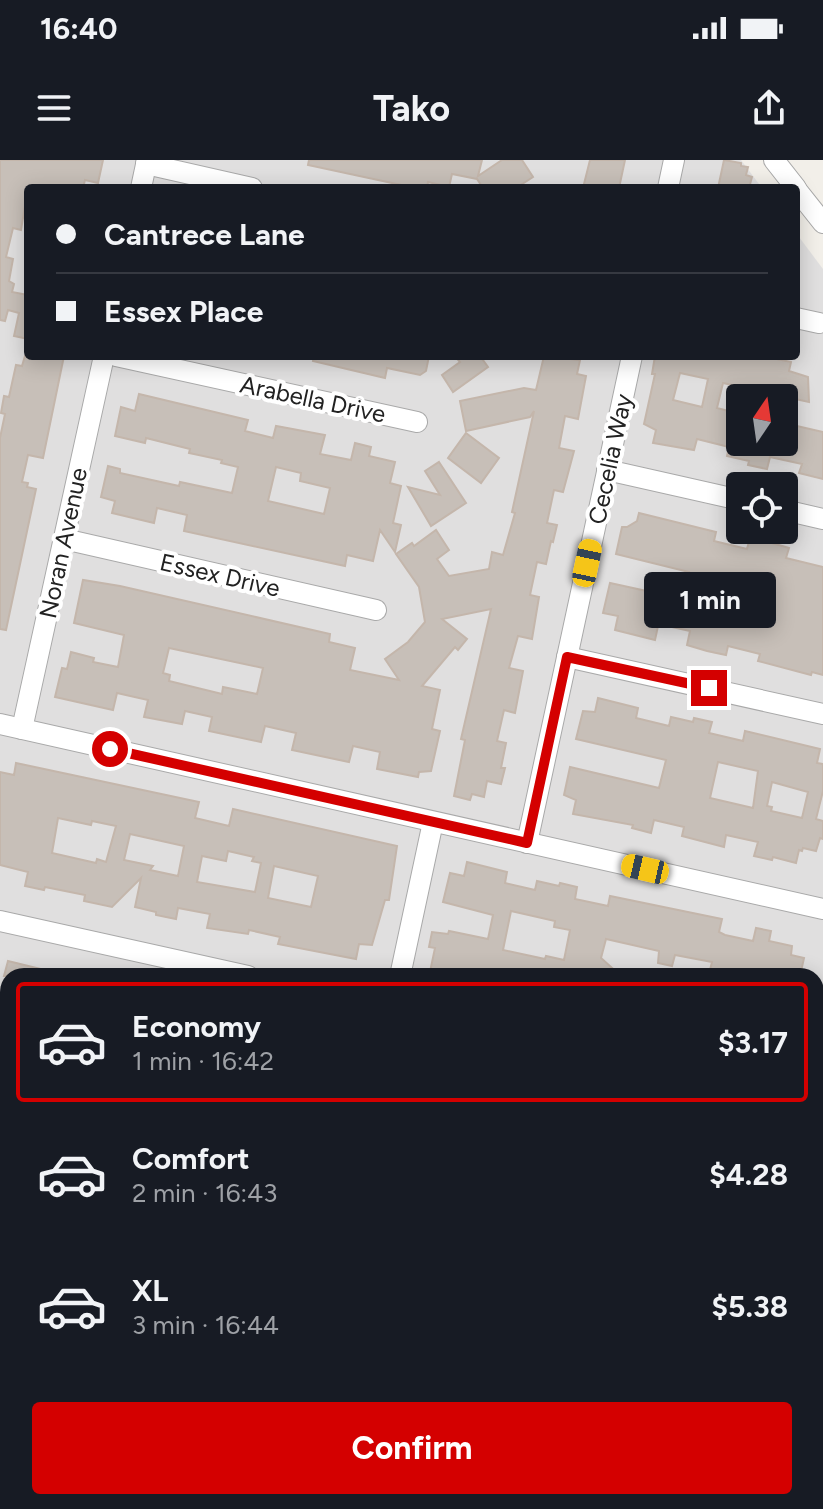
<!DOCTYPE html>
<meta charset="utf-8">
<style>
body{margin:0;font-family:Figtree,sans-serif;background:#20242c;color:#f1f3f6;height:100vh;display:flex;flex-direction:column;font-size:30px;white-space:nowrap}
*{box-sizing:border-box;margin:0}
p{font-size:26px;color:#9ea1a6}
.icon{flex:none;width:44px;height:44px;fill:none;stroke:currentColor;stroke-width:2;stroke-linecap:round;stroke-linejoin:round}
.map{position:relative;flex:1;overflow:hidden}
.drawer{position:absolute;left:0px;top:808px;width:824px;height:542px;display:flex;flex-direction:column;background:#171b24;border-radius:24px 24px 0 0;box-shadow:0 4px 20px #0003}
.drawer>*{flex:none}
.banner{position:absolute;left:24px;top:24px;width:776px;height:176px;border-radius:8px;box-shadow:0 4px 20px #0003;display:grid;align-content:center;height:176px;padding:0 32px;background:#171b24}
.needle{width:52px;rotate:13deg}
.tools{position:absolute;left:726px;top:224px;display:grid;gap:16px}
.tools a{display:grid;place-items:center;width:72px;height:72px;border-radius:8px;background:#171b24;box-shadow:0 4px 20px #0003;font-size:40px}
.end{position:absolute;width:36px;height:36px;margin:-18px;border:10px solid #d40000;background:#fff;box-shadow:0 0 0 4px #fff}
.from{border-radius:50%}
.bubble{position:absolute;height:56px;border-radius:8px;background:#171b24;box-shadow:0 4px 20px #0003;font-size:26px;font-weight:700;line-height:56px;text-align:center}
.car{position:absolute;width:24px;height:48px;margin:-24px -12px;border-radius:10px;box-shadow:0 0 6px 2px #0007;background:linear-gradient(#f5c518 24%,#345 0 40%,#f5c518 0 76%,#345 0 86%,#f5c518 0)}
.banner b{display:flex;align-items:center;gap:28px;height:76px;font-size:30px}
.banner b+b{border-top:2px solid #363941}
.banner i{width:20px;height:20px;background:#f1f3f6}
ul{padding:14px 0 0;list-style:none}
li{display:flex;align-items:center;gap:24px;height:120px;margin:0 16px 12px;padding:0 16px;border:4px solid transparent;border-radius:8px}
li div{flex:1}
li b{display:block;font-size:30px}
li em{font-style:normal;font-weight:700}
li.current{border-color:#d40000}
li>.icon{width:72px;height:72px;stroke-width:1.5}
.button{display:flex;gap:16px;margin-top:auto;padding:16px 32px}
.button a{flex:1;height:92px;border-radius:8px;background:#d40000;color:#fff;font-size:32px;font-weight:700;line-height:92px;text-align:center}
.status{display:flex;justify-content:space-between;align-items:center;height:56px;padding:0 40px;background:#171b24;direction:ltr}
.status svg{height:22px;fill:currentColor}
header{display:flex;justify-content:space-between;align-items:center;height:104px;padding:0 32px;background:#171b24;font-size:36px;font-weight:700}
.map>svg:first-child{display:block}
</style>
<div class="status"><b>16:40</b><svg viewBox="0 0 49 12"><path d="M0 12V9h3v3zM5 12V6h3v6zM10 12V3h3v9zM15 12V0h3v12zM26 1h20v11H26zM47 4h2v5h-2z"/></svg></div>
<header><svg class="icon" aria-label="menu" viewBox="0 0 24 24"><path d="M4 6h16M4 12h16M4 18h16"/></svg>Tako<svg class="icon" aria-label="share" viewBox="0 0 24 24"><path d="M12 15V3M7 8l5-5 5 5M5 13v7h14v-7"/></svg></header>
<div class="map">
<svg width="823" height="1349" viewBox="0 0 823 1349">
<rect width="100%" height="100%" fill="#f2efe9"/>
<path fill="#e0dfdf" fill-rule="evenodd" d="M0 0H741L762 28H28V196H796V73L823 109V1135L816 1136V816H8V1342H161L160 1349H0ZM740 238H784V282H740ZM740 326H784V370H740Z"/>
<polygon fill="#f2dad9" points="823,1135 823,1349 160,1349 161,1342 816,1342 816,1136"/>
<g fill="#e2e2e2">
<polygon points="816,1145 823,1145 823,1253 818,1275 823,1276 823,1327 816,1326"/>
<polygon points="472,1342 577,1342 576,1349 478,1349 470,1347"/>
</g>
<g fill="#c7bfb8" stroke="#c4b6ab" stroke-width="2" fill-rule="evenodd">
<polygon points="0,0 103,0 98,23 85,20 83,28 28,28 21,70 13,68 6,97 13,99 9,121 14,124 12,132 28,135 28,179 14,176 19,153 8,150 5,161 0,160"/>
<polygon points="309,0 482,0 478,16 502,0 522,0 533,17 516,28 483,28 477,19 452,14 449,27 428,22 427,28 405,28 406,26 308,5"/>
<polygon points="590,0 625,0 619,28 583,28"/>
<polygon points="724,0 741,3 741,6 748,7 746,15 752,17 749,28 718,28"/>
<polygon points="25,196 64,196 43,298 28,295 22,322 28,323 27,327 36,329 6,470 0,469 0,278 5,254 1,253 4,236 9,237 16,205 22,206"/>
<polygon points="314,196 429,196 426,211 420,215 387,208 385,218 313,201"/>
<polygon points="455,196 480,196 488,207 453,232 442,215 460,202"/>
<path d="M544 196 580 200 577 214 586 216 578 259 565 256 559 288 574 291 563 332 554 330 547 363 557 365 553 382 551 381 546 404 537 402 530 435 539 437 532 479 518 476 509 508 523 511 515 553 504 550 497 581 506 583 501 608H505L501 624 487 621 484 637 472 634 470 640 454 636 465 580 461 579 491 449 442 459 467 479 458 490 455 487 422 526 440 530 432 569 440 571 431 611 419 612 418 617 377 609 380 592 353 586 349 602 292 590 296 573 265 566 261 582 209 571 212 557 185 551 182 564 144 557 148 540 117 533 113 550 55 537 62 508 67 509 71 492 94 498 93 502 118 507 124 475 74 463 83 420 120 426 330 474 329 482 355 488 350 510 399 520 385 499 408 482 425 462 419 427 396 394 412 383 414 386 436 370 449 390 437 399 449 416 489 409 492 392 503 395 515 353 512 352 534 251 530 257 466 271 460 241 524 228 536 230ZM169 488 263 508 257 534 223 527 222 534 169 521 170 515 163 513Z"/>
<path d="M655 196H763L791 202 789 211 808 217 809 242 723 223 717 248 740 254V282H784V263L823 272V319L799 313 802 304 770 297 767 309 748 305 749 301 727 296 729 287 697 279 694 290 653 283 656 270 644 264 655 214H652ZM680 213 708 219 702 247 673 240Z"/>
<path d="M139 234 248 260 245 271 273 278 276 266 325 275 320 294 351 300 355 283 371 287 369 296 395 302 390 323 401 326 393 363 401 365 395 392 380 370 373 401 347 395 345 406 184 371 187 355 157 348 154 363 112 353 115 341 101 337 108 306 120 309V313L179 326 180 322 232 333 238 307 221 303 222 300 189 293 190 289 146 278 145 283 115 276 121 247 135 251ZM276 307 301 313 300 321 330 328 324 354 268 341Z"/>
<polygon points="466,273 499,298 481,323 448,298"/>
<polygon points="439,302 466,343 431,366 408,327 440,335 425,311"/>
<polygon points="639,353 716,372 714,381 747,389 750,378 765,381 789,388 786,398 823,407 823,515 812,512 811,515 758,501 760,494 728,486 726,495 707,491 687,485 690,471 663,465 658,466 655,480 615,470 618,456 603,453 610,423 683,439 689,412 616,394 622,367 627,367 637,361"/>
<path d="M598 538 638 548 636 558 669 566 671 557 693 562 694 558 712 562 709 573 743 581 745 571 820 589 817 603 823 604V631L816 659 823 661V679L820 678 816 691 803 688 802 691 799 690 796 703 773 697 772 700 754 696 758 682 726 675 724 687 682 676 684 667 654 660 651 673 632 668 633 665 573 654 576 640 564 635 570 607 659 628 666 600 576 579 583 551 595 552ZM718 602 758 611 753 648 710 638ZM772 622 808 632 802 658 771 651 772 647 767 646Z"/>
<path d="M16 603 199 642 195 658 229 666 233 649 397 686 389 740H385L372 785 359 784 356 799 278 784 280 777 249 770 248 774 207 768 210 754 178 748 176 759 156 755V752L135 747 141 718 112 747 84 741 85 735 45 727 44 730 25 726 28 712 0 705V612L14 615ZM58 658 91 665 92 661 116 666 106 702 97 699 96 703 52 693ZM130 674 184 686 178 716 150 710 153 706 124 700ZM228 691 254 697 252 701 261 703 255 732 197 722 202 696 226 701ZM274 706 318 716 311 747 268 738Z"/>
<path d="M467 702 507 712 505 723 535 730 537 721 559 726 560 723 577 727 575 739 608 746 610 736 722 759 719 772 725 775 753 781 756 768 771 771 769 781 792 786 791 795 804 798 800 816H729L730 814 710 810 712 802 675 795 672 806 658 803 659 791 606 779 601 798 621 816H438L430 812 435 788 429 787 432 772 448 774 449 771 488 779 493 755 443 742 450 713 464 716ZM511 751 555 761 554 767 570 770 564 800 546 796 545 799 503 790Z"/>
<polygon points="8,801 49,811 49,816 4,816"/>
</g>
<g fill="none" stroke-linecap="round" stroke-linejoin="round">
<g stroke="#a9a9a9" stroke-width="22">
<g id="minor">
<polyline points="774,0 796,28"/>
<polyline points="146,4 252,28"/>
<polyline points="141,28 147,0"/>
<polyline points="668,28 674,0"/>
<polyline points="796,29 823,63"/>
<polyline points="796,158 819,163"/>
<polyline points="116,196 417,262"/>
<polyline points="607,310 740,340"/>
<polyline points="784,350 823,359"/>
<polyline points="64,379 376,450"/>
<polyline points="567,497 823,554"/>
<polyline points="0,564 823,749"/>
<polyline points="22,569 104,196"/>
<polyline points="527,683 632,196"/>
<polyline points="0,761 248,816"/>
<polyline points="400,816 433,662"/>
<polyline points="0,956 8,958"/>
<polyline points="816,1042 823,1042"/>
<polyline points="0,1156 8,1158"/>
<polyline points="816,1172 820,1171 816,1187"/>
<polyline points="0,1275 8,1276"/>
<polyline points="816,1341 823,1342"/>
<polyline points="135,1349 136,1342"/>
<polyline points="174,1349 176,1342"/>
<polyline points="251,1349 253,1342"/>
<polyline points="733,1349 734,1342"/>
</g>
</g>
<use href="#minor" stroke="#fff" stroke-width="20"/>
</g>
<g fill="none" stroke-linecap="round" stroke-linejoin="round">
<polyline stroke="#d40000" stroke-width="10" points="110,589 527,683 567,497 709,528"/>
</g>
<g text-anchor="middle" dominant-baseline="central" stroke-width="8" stroke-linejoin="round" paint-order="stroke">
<g font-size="24" fill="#222" stroke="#fff">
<text transform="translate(313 239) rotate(12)">Arabella Drive</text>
<text transform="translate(610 299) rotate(-78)">Cecelia Way</text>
<text transform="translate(63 383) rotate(-78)">Noran Avenue</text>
<text transform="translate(220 415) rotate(13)">Essex Drive</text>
</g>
</g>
</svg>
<div class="tools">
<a><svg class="needle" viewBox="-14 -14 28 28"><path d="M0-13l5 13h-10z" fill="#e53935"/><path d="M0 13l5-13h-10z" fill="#9ea1a6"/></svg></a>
<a><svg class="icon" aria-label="locate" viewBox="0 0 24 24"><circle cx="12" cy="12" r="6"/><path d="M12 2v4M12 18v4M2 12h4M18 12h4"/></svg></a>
</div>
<i class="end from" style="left:110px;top:589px"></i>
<i class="end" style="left:709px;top:528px"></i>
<div class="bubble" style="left:644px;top:412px;width:132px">1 min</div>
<i class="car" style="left:587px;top:403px;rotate:12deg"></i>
<i class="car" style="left:645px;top:709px;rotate:283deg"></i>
<div class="banner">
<b><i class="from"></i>Cantrece Lane</b>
<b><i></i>Essex Place</b>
</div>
<section class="drawer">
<ul>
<li class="current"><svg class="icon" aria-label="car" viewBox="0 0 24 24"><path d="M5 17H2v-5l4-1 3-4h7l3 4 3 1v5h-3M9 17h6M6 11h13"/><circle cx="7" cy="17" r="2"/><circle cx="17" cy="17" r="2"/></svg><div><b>Economy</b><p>1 min · 16:42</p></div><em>$3.17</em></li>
<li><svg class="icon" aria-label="car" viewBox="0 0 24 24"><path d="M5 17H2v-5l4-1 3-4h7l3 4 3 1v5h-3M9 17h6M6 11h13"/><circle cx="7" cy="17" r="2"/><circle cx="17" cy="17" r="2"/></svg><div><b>Comfort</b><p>2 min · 16:43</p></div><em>$4.28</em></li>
<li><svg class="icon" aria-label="car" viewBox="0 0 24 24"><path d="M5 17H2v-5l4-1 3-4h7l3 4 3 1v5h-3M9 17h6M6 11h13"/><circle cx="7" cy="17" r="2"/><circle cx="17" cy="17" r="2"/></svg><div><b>XL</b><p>3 min · 16:44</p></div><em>$5.38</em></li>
</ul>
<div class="button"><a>Confirm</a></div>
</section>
</div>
